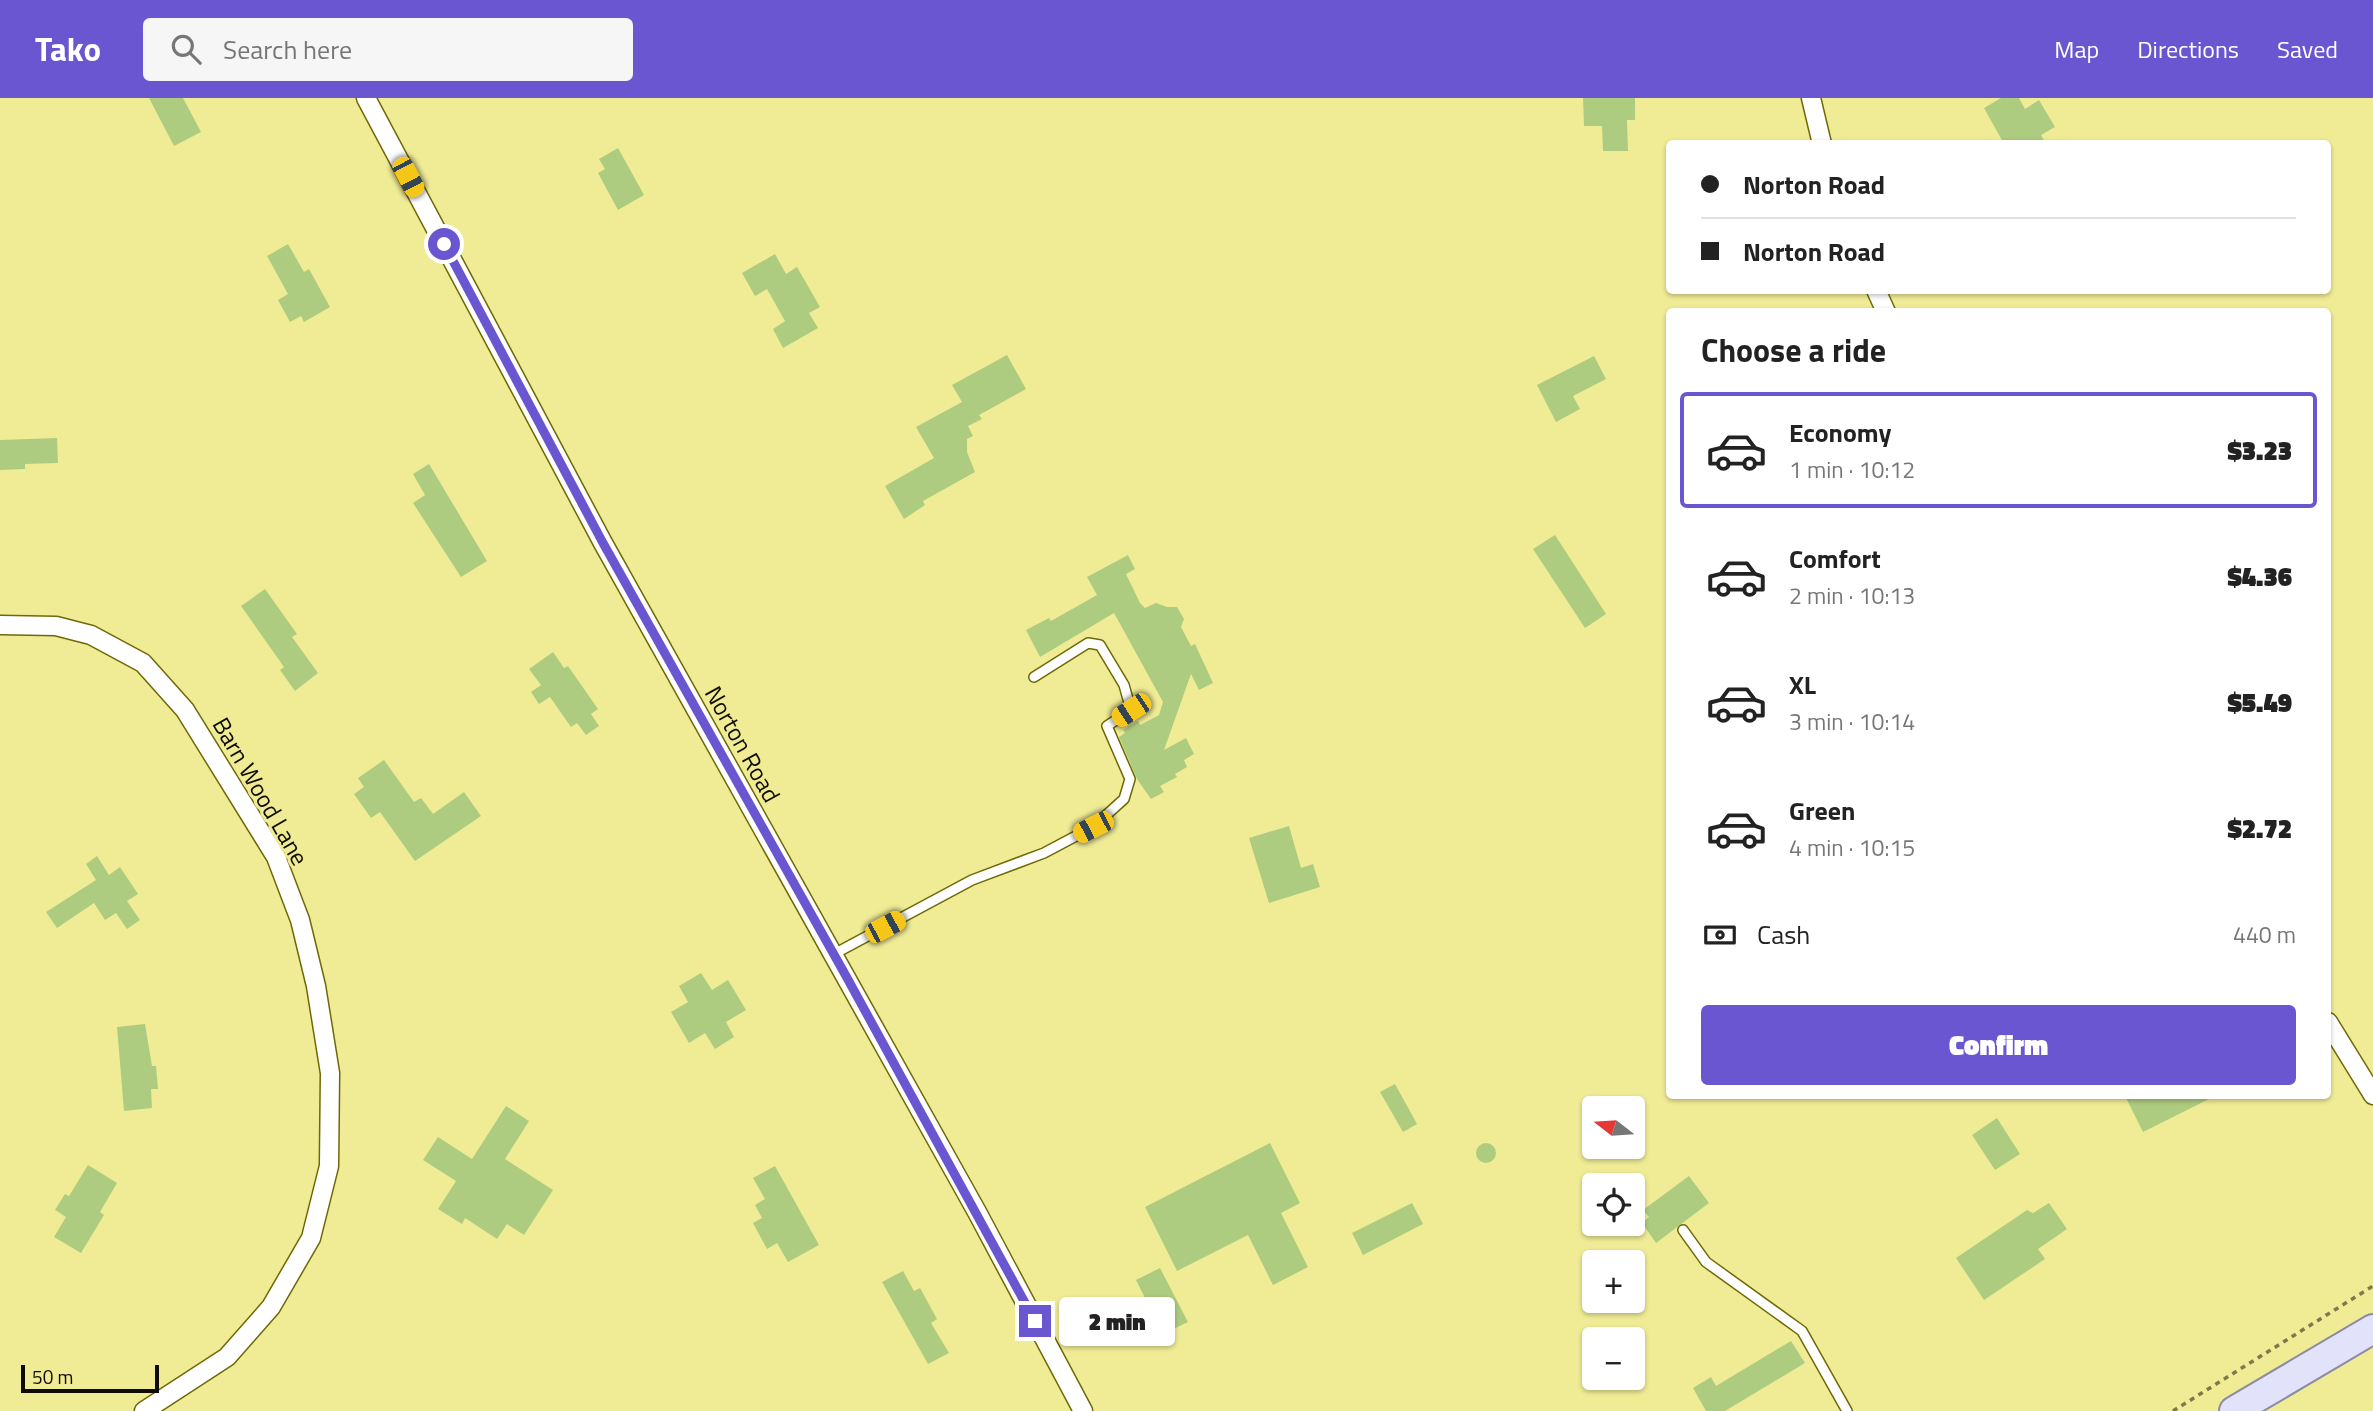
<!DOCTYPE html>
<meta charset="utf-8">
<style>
body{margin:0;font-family:"Titillium Web",sans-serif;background:#f6f6f6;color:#222;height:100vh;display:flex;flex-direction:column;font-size:26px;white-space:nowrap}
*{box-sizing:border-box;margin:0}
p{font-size:23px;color:#767676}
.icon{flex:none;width:38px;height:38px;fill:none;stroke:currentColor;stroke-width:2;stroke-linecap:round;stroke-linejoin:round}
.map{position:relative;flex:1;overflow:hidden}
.drawer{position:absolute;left:1666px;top:210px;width:665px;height:791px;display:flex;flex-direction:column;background:#fff;border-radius:7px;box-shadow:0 2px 5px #0004}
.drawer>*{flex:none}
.hud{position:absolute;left:1666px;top:42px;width:665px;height:154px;border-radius:7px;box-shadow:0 2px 5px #0004;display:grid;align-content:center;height:154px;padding:0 35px;background:#fff}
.needle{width:46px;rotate:287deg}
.controls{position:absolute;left:1582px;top:998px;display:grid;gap:14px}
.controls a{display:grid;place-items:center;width:63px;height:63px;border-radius:7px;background:#fff;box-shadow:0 2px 5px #0004;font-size:35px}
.scale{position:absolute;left:21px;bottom:18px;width:138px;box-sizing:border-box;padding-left:7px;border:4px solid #0e0c00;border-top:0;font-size:19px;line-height:24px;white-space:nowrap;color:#0e0c00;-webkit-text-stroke:5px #f0ec96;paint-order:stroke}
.end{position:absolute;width:32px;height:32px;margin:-16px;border:9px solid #6a56d0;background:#fff;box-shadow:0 0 0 4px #fff}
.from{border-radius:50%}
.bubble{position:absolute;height:49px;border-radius:7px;background:#fff;box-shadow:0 2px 5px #0004;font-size:23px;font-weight:800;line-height:49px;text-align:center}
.car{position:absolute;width:21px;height:42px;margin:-21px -10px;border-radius:9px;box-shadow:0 0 5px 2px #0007;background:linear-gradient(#f5c518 24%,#345 0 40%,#f5c518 0 76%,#345 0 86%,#f5c518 0)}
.hud b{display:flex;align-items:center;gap:24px;height:66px;font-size:26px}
.hud b+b{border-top:2px solid #e0e0e0}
.hud i{width:18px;height:18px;background:#222}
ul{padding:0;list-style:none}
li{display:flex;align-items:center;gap:21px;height:116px;margin:0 14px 10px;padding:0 21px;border:4px solid transparent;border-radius:7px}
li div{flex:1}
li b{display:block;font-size:26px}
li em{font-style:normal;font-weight:800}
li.selected{border-color:#6a56d0}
li>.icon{width:63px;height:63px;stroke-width:1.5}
h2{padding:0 35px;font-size:32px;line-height:84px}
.pay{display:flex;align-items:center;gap:18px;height:77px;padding:0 35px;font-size:26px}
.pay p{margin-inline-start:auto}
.cta{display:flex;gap:14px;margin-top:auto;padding:14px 35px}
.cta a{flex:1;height:80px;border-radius:7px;background:#6a56d0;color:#fff;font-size:28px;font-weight:800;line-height:80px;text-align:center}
header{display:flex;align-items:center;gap:42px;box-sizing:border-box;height:98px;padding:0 35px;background:#6a56d0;color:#fff}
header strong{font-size:33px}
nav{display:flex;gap:38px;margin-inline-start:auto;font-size:24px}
.search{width:490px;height:63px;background:#f6f6f6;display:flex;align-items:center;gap:18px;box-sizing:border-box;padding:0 24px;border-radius:7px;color:#767676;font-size:26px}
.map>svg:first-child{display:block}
</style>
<header>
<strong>Tako</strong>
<div class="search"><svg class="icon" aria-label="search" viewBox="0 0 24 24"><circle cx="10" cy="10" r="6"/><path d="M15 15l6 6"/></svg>Search here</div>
<nav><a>Map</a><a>Directions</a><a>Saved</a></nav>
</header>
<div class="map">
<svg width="2373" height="1313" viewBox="0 0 2373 1313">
<rect width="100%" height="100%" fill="#f0ec96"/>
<g fill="#aecc7f">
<polygon points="149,0 183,0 201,34 174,48"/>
<polygon points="1583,0 1635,0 1635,22 1627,22 1628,53 1603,53 1602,28 1584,28"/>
<polygon points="2001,0 2019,0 2025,11 2039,2 2055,29 2041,37 2046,46 2004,46 1984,10"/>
<polygon points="618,50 644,97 618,112 598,75 605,71 599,61"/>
<polygon points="288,146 304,174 309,171 330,209 304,224 301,218 290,224 278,202 288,196 267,158"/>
<polygon points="775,156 786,176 797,169 820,209 809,215 818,230 783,250 773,231 785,223 767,191 755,198 742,175"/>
<polygon points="1007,257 1026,291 979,317 982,321 968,328 973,338 967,341 967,354 975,374 923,403 925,407 904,421 885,388 934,360 916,329 962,304 952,287"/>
<polygon points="1594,258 1606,281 1573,298 1580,311 1556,324 1537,287"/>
<polygon points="57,340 58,365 25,366 25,371 0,372 0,342"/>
<polygon points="429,366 487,463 461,479 413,405 425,397 413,376"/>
<polygon points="1555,437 1606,516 1585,530 1533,451"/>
<polygon points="1128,457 1135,471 1126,476 1140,505 1145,510 1156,505 1167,509 1177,509 1184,521 1181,529 1191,548 1195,546 1213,585 1199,592 1191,576 1164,652 1186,640 1194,656 1184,662 1187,669 1175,676 1177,679 1160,688 1164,694 1151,701 1137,681 1119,639 1125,635 1123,632 1138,623 1140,627 1159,617 1163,604 1114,515 1040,559 1026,532 1049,520 1051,523 1097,497 1087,479"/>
<polygon points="265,491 297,536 292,539 318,575 295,593 280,572 284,569 241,508"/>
<polygon points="553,554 564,570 568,568 598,611 591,616 599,628 586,637 577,625 571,629 550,599 539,606 531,594 541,587 529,571"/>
<polygon points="384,662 414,704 421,700 433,716 464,694 481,718 415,763 380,714 371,720 354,696 364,689 358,680"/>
<polygon points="1289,728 1301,770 1313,766 1320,789 1269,805 1249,740"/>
<polygon points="97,758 109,777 120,769 138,796 127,803 140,822 127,831 116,815 105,822 94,805 57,830 46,814 96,782 86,766"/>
<polygon points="701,875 712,892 728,882 746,912 726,924 734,939 715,951 705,935 689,945 671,914 688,904 679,888"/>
<polygon points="145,926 152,968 156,968 158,991 151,991 152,1010 124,1013 117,929"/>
<polygon points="1395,986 1417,1026 1403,1034 1380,994"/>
<polygon points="2125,998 2215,998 2143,1034"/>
<polygon points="506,1008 529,1023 505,1061 553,1092 524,1137 507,1126 497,1141 465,1120 462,1126 438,1111 456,1083 423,1062 438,1039 472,1061"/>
<polygon points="1997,1020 2020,1056 1995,1072 1972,1037"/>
<polygon points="1270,1045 1300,1105 1281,1115 1308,1169 1273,1187 1248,1137 1177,1173 1145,1109"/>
<circle cx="1486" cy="1055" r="10"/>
<polygon points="88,1067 117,1085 100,1114 104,1117 81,1155 54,1139 66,1119 55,1112 65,1096 69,1098"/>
<polygon points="775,1068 819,1147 788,1164 777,1145 767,1151 753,1125 762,1120 755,1107 765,1101 753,1080"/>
<polygon points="1689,1078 1709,1105 1656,1145 1642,1125 1649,1119 1643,1112"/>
<polygon points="1412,1105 1423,1126 1363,1157 1352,1135"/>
<polygon points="2049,1105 2067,1131 2038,1151 2045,1161 1984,1202 1956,1160 2027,1112 2033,1115"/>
<polygon points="1160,1170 1188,1224 1163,1236 1136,1182"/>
<polygon points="903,1173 914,1193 920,1190 937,1221 931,1225 949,1255 928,1266 882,1184"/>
<polygon points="1791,1243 1805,1265 1725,1313 1706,1313 1693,1290 1711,1279 1716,1288"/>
</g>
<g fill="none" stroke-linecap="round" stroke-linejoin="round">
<g stroke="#6e6905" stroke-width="12">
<g id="service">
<polyline points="834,856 972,782 1044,755 1093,729 1124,701 1130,681 1107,628 1131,612 1124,587 1100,547 1088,545 1034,579"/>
<polyline points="1683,1132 1706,1164 1802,1233 1847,1313"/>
</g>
</g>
<g stroke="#6e6905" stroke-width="21">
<g id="minor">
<polyline points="366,0 603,445 977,1114 1083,1313"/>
<polyline points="1811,0 1822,46"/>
<polyline points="1876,192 1886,214"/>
<polyline points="0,527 56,528 91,537 143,565 185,612 276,759 300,822 316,888 330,975 329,1068 311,1140 271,1209 227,1259 144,1313"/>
<polyline points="2328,924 2373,997"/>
</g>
</g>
<g stroke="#8b8ba1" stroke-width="32">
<polyline id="primary" points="2234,1313 2373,1231"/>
</g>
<polyline stroke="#7d7a4a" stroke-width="3.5" stroke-dasharray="5 5" stroke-linecap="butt" points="2173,1313 2373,1188"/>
<use href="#service" stroke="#fff" stroke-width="9"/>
<use href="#minor" stroke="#fff" stroke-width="18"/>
<use href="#primary" stroke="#e2e2fa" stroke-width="28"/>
</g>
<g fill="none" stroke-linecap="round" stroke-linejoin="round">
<polyline stroke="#6a56d0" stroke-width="9" points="444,146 603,445 846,878 1035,1223"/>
</g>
<g text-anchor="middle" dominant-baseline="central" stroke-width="6" stroke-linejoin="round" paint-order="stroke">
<g font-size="24" fill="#0e0c00" stroke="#f0ec96">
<text transform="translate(743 646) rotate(61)">Norton Road</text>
<text transform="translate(261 693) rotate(60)">Barn Wood Lane</text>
</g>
</g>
</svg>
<div class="controls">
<a><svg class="needle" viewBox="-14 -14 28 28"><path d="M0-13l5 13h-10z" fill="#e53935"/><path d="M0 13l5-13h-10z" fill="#767676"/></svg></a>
<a><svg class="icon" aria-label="locate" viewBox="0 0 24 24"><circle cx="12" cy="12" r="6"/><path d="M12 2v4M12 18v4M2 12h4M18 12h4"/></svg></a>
<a>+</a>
<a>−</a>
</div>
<div class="scale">50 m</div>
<i class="end from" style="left:444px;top:146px"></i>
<i class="end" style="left:1035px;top:1223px"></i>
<div class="bubble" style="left:1059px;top:1199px;width:116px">2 min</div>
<i class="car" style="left:408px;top:79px;rotate:152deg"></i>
<i class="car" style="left:1131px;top:612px;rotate:237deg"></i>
<i class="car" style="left:1093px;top:729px;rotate:243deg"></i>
<i class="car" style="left:885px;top:829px;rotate:62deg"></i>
<div class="hud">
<b><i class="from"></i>Norton Road</b>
<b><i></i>Norton Road</b>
</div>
<section class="drawer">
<h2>Choose a ride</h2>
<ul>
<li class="selected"><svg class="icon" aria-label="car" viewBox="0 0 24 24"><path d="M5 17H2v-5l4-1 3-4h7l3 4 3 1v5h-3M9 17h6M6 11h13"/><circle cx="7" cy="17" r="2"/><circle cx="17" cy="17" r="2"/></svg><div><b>Economy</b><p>1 min · 10:12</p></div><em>$3.23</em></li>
<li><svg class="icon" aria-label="car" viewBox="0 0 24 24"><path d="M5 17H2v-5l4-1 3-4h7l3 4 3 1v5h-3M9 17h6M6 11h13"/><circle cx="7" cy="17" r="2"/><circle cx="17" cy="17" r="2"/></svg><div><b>Comfort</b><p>2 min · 10:13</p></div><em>$4.36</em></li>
<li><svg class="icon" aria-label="car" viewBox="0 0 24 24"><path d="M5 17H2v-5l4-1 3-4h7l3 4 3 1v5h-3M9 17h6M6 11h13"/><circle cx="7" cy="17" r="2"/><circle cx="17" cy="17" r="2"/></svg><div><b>XL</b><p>3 min · 10:14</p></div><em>$5.49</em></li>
<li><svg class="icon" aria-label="car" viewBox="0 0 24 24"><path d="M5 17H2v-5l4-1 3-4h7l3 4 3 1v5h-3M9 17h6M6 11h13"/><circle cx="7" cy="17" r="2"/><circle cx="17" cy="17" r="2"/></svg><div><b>Green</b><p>4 min · 10:15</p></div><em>$2.72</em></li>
</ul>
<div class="pay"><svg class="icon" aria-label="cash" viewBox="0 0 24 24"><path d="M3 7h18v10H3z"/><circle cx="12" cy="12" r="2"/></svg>Cash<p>440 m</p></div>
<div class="cta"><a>Confirm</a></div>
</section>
</div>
